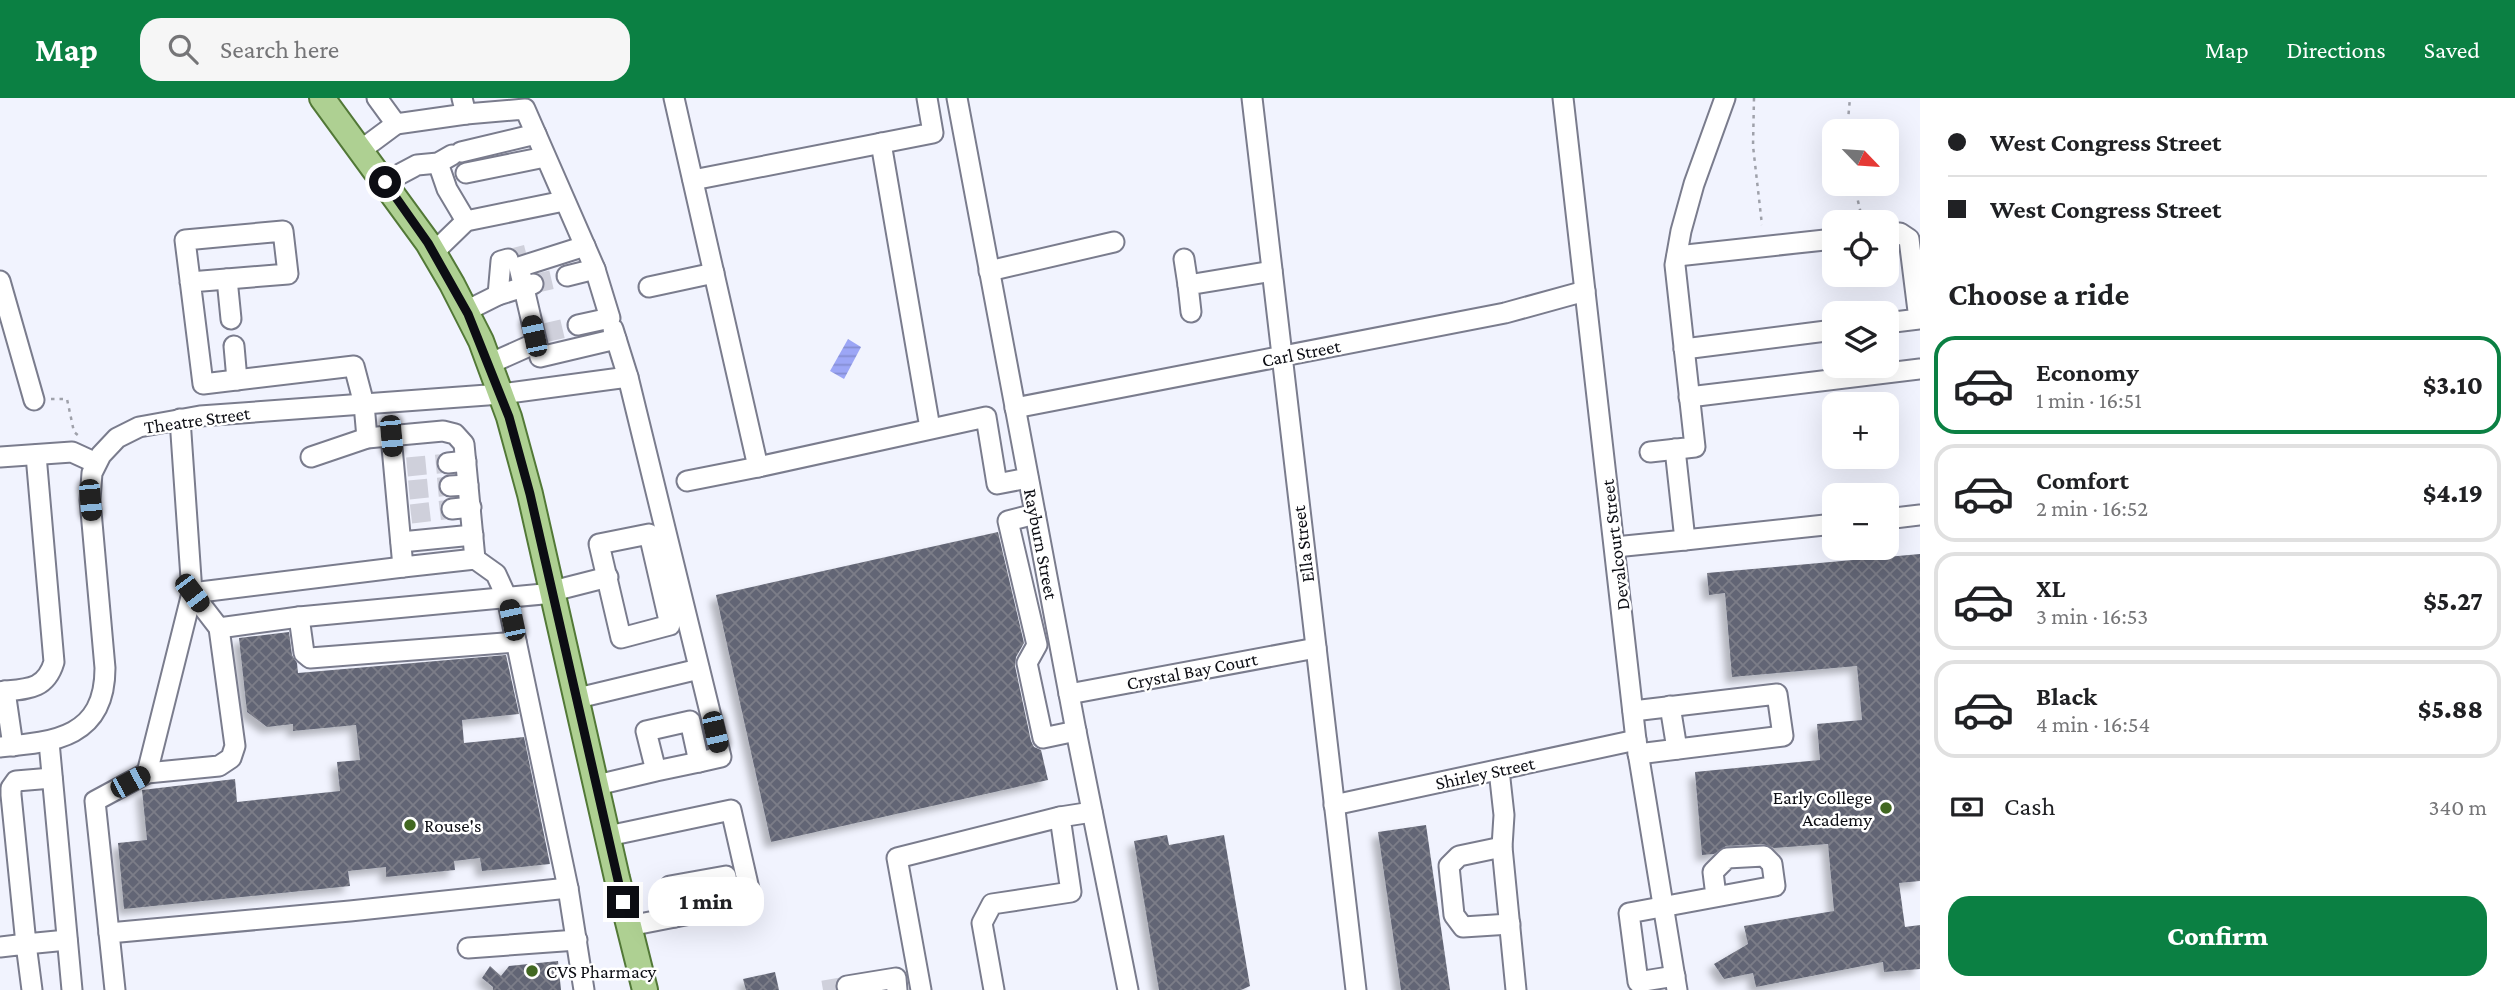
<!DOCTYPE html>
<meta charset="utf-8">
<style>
body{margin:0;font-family:"Crimson Pro",serif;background:#f6f6f6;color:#202124;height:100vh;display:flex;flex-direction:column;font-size:26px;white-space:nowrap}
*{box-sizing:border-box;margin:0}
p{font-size:23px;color:#757577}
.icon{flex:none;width:38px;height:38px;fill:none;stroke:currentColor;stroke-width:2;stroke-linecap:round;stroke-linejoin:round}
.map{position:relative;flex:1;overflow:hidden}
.details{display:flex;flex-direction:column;background:#fff;width:595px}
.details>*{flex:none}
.guide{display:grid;align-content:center;height:154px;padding:0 28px;background:#fff}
.needle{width:46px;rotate:115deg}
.buttons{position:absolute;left:1822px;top:21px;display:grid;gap:14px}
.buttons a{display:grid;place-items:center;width:77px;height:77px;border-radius:14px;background:#fff;box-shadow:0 7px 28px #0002;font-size:35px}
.end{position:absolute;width:32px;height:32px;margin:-16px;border:9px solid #0c0d13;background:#fff;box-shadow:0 0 0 4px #fff}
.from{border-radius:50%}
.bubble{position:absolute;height:49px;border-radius:21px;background:#fff;box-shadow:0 7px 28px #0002;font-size:23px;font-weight:800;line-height:49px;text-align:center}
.car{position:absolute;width:21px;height:42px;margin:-21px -10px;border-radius:9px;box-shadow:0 0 5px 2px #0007;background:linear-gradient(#222 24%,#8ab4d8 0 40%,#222 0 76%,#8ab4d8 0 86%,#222 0)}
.guide b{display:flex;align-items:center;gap:24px;height:66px;font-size:26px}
.guide b+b{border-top:2px solid #e0e0e0}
.guide i{width:18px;height:18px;background:#202124}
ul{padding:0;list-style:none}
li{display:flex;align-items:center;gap:21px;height:98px;margin:0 14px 10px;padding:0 14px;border:4px solid #e0e0e0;border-radius:21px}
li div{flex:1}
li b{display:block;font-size:26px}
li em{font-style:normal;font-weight:800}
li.on{border-color:#0b8043}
li>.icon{width:63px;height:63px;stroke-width:1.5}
h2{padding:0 28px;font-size:32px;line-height:84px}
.pay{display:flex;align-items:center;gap:18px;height:77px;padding:0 28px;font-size:26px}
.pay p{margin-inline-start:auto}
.button{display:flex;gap:14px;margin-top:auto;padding:14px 28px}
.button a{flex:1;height:80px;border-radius:21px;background:#0b8043;color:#fff;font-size:28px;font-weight:800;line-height:80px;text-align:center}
header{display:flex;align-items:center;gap:42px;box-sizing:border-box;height:98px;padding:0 35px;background:#0b8043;color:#fff}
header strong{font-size:33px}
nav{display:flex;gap:38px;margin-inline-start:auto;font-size:24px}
.search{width:490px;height:63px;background:#f6f6f6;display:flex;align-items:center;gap:18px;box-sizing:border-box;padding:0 24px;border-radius:21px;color:#757577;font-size:26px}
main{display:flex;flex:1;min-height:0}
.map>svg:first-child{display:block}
</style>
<header>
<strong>Map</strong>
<div class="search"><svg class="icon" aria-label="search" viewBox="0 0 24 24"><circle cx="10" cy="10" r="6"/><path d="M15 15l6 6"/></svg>Search here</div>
<nav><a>Map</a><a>Directions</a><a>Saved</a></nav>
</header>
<main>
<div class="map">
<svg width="1920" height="892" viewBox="0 0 1920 892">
<defs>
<pattern id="water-rules" width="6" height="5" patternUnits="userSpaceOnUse" patternTransform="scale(1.75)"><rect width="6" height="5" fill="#9ca6f6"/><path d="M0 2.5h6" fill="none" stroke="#858ed2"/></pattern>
<pattern id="building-cross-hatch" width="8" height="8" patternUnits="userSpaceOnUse" patternTransform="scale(1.75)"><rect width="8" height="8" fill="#626574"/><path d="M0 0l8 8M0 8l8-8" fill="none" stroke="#7b7d88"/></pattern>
<filter id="shadow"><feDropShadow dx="-6" dy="6" stdDeviation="3.5" flood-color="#0004"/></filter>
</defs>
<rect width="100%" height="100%" fill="#f1f3fe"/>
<polygon fill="url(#water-rules)" points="848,241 861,249 844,281 830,273"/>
<g fill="url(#building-cross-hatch)" filter="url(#shadow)">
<polygon points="998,434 1024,545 1016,559 1015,568 1031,643 1034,649 1041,652 1048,682 771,744 716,497"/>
<polygon points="1920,456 1920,783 1899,785 1905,829 1920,827 1920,871 1884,874 1883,864 1756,889 1753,875 1724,881 1714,866 1748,846 1744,828 1834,813 1828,746 1774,750 1763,746 1726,748 1714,756 1702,757 1695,674 1820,662 1817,626 1862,622 1857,568 1732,579 1725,495 1709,497 1707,475"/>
<polygon points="289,534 292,557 297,565 298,575 506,557 519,616 462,622 464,645 524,639 550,766 482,773 480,760 454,763 455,772 386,779 386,769 348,773 350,788 124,811 118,745 147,742 142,692 235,681 237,704 340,693 337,664 360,662 356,627 293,633 293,626 267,629 247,614 239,540"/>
<polygon points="1426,727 1450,892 1401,892 1378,734"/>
<polygon points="1167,737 1169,747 1224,737 1250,888 1241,892 1159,892 1134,743"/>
<polygon points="558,863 561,892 493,892 493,889 482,880 490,868 501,878 509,868"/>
<polygon points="775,874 779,892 746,892 743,881"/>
</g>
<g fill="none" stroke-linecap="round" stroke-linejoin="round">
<g stroke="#cfd0db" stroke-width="19" stroke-dasharray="19 10" stroke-linecap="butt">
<polyline points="508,161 531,155"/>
<polyline points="533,186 567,178"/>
<polyline points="544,235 578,227"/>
<polyline points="407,369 448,365"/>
<polyline points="409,392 450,388"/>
<polyline points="411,416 452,411"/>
<polyline points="823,892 847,888"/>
</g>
<g stroke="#7a7c8d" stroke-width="23">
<g id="minor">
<polyline points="674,0 758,369 687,383"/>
<polyline points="957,0 1076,633 1128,892"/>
<polyline points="1252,0 1356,892"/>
<polyline points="1563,0 1636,642 1677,892"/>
<polyline points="466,16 525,11 595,171"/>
<polyline points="396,26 466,16 462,0"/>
<polyline points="881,45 930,330"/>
<polyline points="361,52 396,26 377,0"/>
<polyline points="461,54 536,36"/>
<polyline points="438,65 447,91 466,123"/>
<polyline points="466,75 545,59"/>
<polyline points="693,82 933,35 927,0"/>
<polyline points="385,84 417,67 438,65 452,57"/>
<polyline points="1886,136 1900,135 1909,141 1919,221 1886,225"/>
<polyline points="585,148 519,169 540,259 616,241"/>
<polyline points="433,155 466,123 564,103"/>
<polyline points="1677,158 1834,141"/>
<polyline points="1184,161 1188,187"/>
<polyline points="989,173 1114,144"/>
<polyline points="567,178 595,171 610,220 578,227"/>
<polyline points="227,181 231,221"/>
<polyline points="0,183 34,302"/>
<polyline points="190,184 288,176 283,133 185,142 203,286 354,268 364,306 367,340"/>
<polyline points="649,189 714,175"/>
<polyline points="498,197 501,163 508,161"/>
<polyline points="466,213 498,197 533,186"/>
<polyline points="1191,214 1188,187 1272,173"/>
<polyline points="613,231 628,279"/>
<polyline points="234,248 237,282"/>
<polyline points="1684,251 1834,232"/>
<polyline points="489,266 536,245"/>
<polyline points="1689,299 1920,271"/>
<polyline points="1015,310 1505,215 1585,193"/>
<polyline points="391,338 403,469 475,461"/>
<polyline points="1650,354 1695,349 1675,167 1681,133 1694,86 1725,0"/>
<polyline points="0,359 72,354 96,365"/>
<polyline points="311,359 367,340 443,333 455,336 464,346 475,461 496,476 507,500 568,790"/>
<polyline points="448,365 466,363"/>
<polyline points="758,369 986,319 997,386 1028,380"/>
<polyline points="450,388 468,387"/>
<polyline points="452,411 471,409"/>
<polyline points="1035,416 1008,423 1037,547 1027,565 1043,640 1076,633"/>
<polyline points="1886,421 1920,417"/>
<polygon points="649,436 670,527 621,540 599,446"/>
<polyline points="1685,442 1834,426"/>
<polyline points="401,444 473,437"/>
<polyline points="1615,449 1685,442 1675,351"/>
<polyline points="553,493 608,479"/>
<polyline points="192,495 403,469"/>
<polyline points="299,519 304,555 310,560 516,544"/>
<polyline points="219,530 299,519 554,495"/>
<path d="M5 593C28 591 46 591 54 564L36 357"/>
<polyline points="0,594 5,593 13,648"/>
<polyline points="1069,596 1316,550"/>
<polyline points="578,600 699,571"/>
<polyline points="1670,608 1677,651"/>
<polyline points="1633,613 1777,596 1783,638 1638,656"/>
<polyline points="49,644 72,892"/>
<path d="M0 649C54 644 105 640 105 570L90 402 92 375 101 357 117 340 139 329 200 318 501 296 628 279 721 659 699 664"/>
<polyline points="1499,672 1504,717 1502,749 1516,892"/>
<polyline points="147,675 219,668 231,660 235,648 219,530 192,495"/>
<polyline points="52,680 16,683 11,690 11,697 26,846 67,842"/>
<polyline points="597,687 656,673 646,633 690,623 699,664 656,673"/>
<polyline points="1334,707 1636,642"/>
<polyline points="608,738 731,712 752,804 629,828"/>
<polyline points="1502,749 1459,758 1449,768 1454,817 1463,829 1510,826"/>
<polyline points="675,819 670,788 726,778 731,809"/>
<polyline points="109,835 95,703 147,675 192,495 180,321"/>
<polyline points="0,849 26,846 32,892"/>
<polyline points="468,850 577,842"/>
<polyline points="1675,878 1638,884 1629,815 1775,788 1772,766 1764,758 1727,760 1713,774 1716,798"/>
<polyline points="847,888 896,880 897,892"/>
<polyline points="115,892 109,835 350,813 568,790 584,892"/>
<polyline points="921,892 897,760 1060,719"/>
<polyline points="994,892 982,825 992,806 1071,794 1060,719 1092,714"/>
</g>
</g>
<g stroke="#527837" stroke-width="28">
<polyline id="major" points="322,0 428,145 452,186 481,243 509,319 530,396 617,780 645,892"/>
</g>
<g stroke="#9fa1aa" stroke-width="2.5" stroke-dasharray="3.5 5" stroke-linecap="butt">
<polyline points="1754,0 1753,48 1762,127"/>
<polyline points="1847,33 1850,0"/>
<polyline points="1854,86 1861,116"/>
<polyline points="51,301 67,301 74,334 79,338"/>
</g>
<use href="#minor" stroke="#fff" stroke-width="19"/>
<use href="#major" stroke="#aed092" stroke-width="24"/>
</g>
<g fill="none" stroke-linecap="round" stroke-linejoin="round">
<polyline stroke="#0c0d13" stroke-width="9" points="385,84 428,145 468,216 509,319 530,396 623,804"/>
</g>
<g fill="#416721" stroke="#fff" stroke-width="2.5">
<circle cx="1886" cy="710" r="7"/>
<circle cx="410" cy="727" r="7"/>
<circle cx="532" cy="873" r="7"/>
</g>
<g text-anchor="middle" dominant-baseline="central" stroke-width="5" stroke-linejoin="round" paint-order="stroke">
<g font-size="19" fill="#0c0d13" stroke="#fff">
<text transform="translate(1301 255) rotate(-11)">Carl Street</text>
<text transform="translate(197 322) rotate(-8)">Theatre Street</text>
<text transform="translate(1041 446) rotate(79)">Rayburn Street</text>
<text transform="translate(1303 446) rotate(-97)">Ella Street</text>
<text transform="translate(1615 447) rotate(-97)">Devalcourt Street</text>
<text transform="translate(1192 573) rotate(-11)">Crystal Bay Court</text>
<text transform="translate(1485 675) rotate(-12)">Shirley Street</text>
</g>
<g font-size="19" fill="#0c0d13" stroke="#fff" text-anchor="start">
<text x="1872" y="699" text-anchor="end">Early College<tspan x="1872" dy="22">Academy</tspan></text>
<text x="424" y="727">Rouse's</text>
<text x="546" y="873">CVS Pharmacy</text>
</g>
</g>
</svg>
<div class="buttons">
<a><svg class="needle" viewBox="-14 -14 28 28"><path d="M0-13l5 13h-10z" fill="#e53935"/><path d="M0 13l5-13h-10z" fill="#757577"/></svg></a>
<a><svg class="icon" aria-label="locate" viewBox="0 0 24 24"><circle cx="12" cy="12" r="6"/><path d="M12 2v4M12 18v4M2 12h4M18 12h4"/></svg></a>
<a><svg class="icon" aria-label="layers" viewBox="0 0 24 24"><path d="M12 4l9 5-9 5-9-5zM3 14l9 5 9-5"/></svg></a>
<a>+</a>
<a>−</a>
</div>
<i class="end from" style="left:385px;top:84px"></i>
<i class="end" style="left:623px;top:804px"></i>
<div class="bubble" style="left:648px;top:779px;width:116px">1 min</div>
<i class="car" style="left:534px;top:238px;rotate:348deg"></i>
<i class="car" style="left:391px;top:338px;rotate:175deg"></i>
<i class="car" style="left:90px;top:402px;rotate:175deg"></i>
<i class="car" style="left:192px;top:495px;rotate:143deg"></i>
<i class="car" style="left:512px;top:522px;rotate:348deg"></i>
<i class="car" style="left:715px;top:634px;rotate:167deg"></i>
<i class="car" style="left:130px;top:684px;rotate:62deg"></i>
</div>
<section class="details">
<div class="guide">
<b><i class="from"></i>West Congress Street</b>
<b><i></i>West Congress Street</b>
</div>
<h2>Choose a ride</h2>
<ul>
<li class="on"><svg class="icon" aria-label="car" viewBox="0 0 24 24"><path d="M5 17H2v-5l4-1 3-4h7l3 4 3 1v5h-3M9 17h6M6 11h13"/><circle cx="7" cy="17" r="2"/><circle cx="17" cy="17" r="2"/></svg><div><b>Economy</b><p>1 min · 16:51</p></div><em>$3.10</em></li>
<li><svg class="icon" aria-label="car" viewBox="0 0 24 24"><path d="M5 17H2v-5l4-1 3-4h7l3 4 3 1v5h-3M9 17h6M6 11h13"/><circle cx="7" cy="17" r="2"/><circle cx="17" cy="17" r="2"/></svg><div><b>Comfort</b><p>2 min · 16:52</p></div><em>$4.19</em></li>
<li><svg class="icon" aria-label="car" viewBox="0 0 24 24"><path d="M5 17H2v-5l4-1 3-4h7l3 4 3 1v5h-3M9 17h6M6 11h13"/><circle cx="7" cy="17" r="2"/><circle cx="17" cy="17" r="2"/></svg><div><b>XL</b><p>3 min · 16:53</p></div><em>$5.27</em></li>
<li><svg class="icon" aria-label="car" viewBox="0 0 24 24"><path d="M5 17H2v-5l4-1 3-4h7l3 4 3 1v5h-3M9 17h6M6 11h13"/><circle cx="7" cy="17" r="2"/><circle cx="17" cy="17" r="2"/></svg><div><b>Black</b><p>4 min · 16:54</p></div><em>$5.88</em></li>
</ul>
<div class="pay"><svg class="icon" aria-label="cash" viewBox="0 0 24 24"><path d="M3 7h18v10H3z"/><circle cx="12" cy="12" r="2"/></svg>Cash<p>340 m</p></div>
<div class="button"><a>Confirm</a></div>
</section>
</main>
